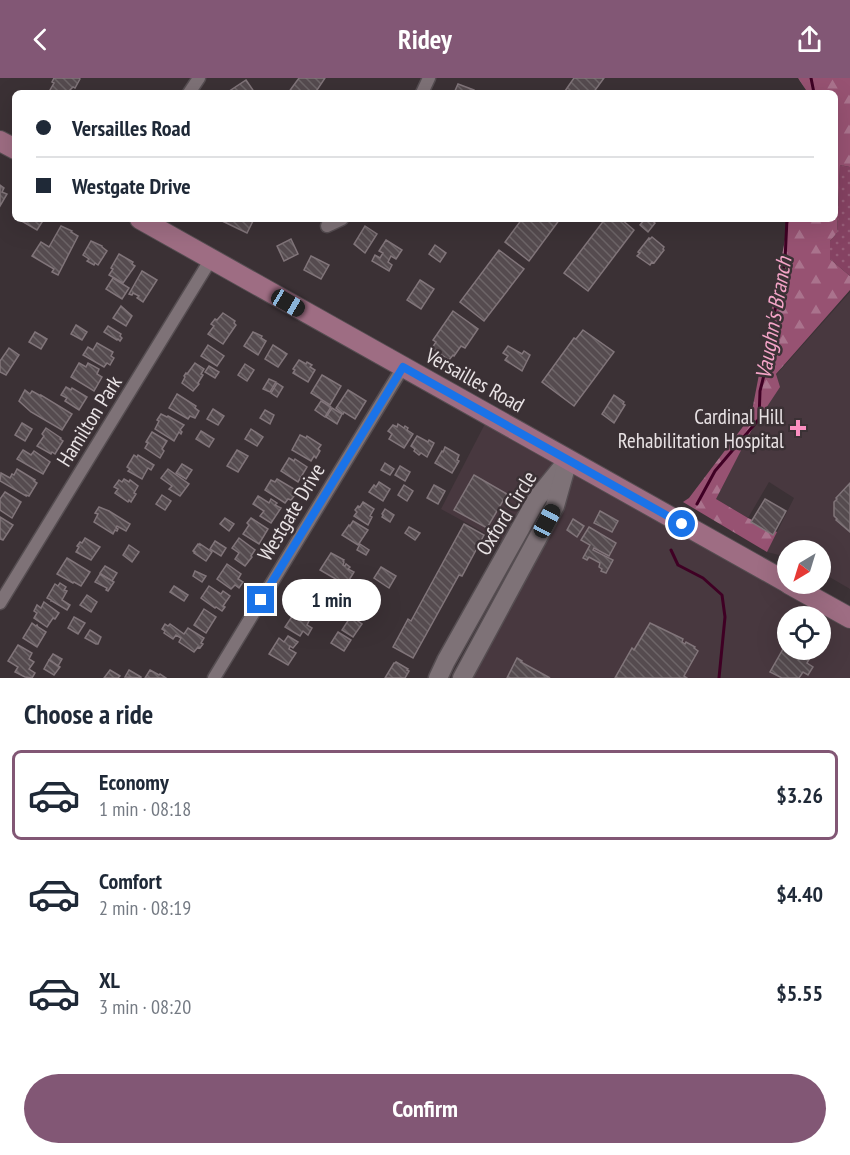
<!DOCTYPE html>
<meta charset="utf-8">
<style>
body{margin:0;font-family:"PT Sans Narrow",sans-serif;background:#f2f2f3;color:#1f2937;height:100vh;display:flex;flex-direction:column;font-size:22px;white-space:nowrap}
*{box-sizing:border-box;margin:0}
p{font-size:20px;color:#747a83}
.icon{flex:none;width:33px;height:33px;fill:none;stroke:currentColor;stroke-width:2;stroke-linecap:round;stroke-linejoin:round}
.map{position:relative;height:600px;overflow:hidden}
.panel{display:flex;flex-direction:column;background:#fff;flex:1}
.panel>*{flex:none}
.top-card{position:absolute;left:12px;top:12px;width:826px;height:132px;border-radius:9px;box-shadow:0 6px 24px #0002;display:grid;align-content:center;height:132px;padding:0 24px;background:#fff}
.needle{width:39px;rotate:218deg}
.buttons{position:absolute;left:777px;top:462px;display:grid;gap:12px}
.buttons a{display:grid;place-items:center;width:54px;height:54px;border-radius:50%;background:#fff;box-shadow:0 6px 24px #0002;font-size:30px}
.end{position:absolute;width:27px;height:27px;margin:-14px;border:8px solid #1a73e8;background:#fff;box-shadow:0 0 0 3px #fff}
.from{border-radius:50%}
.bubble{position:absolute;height:42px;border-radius:21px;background:#fff;box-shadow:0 6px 24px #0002;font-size:20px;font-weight:800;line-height:42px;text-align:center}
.car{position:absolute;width:18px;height:36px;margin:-18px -9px;border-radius:8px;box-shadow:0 0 4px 2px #0007;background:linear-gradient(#222 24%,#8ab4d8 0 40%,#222 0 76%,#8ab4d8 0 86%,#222 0)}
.top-card b{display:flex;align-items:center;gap:21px;height:57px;font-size:22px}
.top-card b+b{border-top:2px solid #e0e1e3}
.top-card i{width:15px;height:15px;background:#1f2937}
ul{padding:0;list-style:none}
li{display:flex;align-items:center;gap:18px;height:90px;margin:0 12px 9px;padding:0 12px;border:3px solid transparent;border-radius:9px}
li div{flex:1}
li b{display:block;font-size:22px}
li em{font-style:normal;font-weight:800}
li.selected{border-color:#825775}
li>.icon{width:54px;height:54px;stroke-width:1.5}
h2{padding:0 24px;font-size:27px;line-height:72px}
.button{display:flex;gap:12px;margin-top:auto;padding:12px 24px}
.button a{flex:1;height:69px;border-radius:36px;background:#825775;color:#fff;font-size:24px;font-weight:800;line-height:69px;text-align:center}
header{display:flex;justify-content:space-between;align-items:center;height:78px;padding:0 24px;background:#825775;color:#fff;font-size:27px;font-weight:800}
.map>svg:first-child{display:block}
</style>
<header><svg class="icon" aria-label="back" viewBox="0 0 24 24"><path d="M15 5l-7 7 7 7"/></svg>Ridey<svg class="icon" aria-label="share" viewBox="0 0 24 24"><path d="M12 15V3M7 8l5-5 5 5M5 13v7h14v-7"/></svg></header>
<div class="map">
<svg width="850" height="600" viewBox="0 0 850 600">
<defs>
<pattern id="grass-dots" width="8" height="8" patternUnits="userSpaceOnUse" patternTransform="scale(1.5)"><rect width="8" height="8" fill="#854262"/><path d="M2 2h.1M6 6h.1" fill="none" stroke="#965d78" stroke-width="1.8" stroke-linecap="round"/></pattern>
<pattern id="forest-firs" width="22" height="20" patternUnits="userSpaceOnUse" patternTransform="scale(1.5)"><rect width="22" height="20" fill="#975272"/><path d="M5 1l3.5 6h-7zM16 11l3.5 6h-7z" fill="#aa738d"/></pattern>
<pattern id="building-back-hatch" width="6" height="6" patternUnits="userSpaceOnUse" patternTransform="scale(1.5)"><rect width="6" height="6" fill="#554b4f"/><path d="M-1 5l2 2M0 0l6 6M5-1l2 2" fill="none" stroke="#6d6568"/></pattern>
</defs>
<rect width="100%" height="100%" fill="#3b3135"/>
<g fill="#48383f" fill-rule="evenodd">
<polygon points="850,214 850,511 821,494 820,472 788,472 787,479 767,474 794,420 769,404 748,440 710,419 776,297"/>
<path d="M489 338 850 540V600H452L518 473 441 431ZM788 538H820V572H788Z"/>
</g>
<polygon fill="url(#grass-dots)" points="840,87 850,89 850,198 830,181 830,163 837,155"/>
<polygon fill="url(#forest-firs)" points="798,0 850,0 850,89 840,87 837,155 830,163 830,181 850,198 850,212 776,296 780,309 751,353 716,421 748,440 777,454 767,474 683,424 689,420 751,338 789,141 836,141 836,15 808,15"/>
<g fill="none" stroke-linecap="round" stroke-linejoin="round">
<g stroke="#3f0024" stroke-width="3">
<polyline points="811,0 814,15"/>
<polyline points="697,426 715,393 759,341 760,313 769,277 773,242 785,182 787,141"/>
<polyline points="671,472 678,487 703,500 722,517 725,539 719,600"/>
</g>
</g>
<g fill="url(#building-back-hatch)" stroke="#81757a" stroke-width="1.5">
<polygon points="54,0 79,0 80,1 75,10 73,9 67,15 55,15 50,12 54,5 52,4"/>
<polygon points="299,0 325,0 315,15 288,15"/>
<polygon points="574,0 604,0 593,15 569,15 565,13"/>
<polygon points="246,2 255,15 228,15 228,14"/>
<polygon points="458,6 474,12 473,15 454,15"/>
<polygon points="0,107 4,110 2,114 7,116 0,128"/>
<polygon points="18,141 44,141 37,152"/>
<polygon points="218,141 254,141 247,155"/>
<polygon points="522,141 560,141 529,183 505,164"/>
<polygon points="605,141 621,141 634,152 588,213 564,195"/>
<polygon points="645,141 650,141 655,145 648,154 640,147"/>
<polygon points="61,148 72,153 71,154 78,158 58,197 52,194 54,191 32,178 41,164 49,169"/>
<polygon points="365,148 377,156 365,175 354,166"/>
<polygon points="652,159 664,169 663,171 664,172 654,185 652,184 650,187 637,178 640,175 638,174 649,160 650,161"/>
<polygon points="291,161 298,176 284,183 277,168"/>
<polygon points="386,162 402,172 396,181 391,178 388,184 392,187 389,193 372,183 375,177 380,180 383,175 379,173"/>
<polygon points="91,163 102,168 102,169 107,173 98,187 95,185 94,187 87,183 89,181 83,177"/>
<polygon points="435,167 446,175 440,184 429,176"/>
<polygon points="499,172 524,191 484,243 460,224"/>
<polygon points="119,176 133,184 132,186 135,188 123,205 109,197 113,191 111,190"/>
<polygon points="311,178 329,187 321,201 304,192"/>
<polygon points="142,193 157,202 143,224 137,220 139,218 133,215 132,217 129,216"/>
<polygon points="113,200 129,210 122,221 106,211"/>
<polygon points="420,202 434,211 421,231 407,222"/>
<polygon points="121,228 132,238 126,248 113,240"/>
<polygon points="453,233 478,251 465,270 461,268 454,278 453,277 449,282 432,270 436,264 433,262"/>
<polygon points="223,235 235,243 234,245 236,247 223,266 208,256 214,248 211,246 215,241 217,242"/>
<polygon points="76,247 87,254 82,262 71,256"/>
<polygon points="108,248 121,256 120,258 122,260 120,263 118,261 117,262 104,254"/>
<polygon points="583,252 614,274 574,328 542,304 574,260 576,261"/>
<polygon points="35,254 47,261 41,271 29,264"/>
<polygon points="253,254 262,258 261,260 266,263 258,277 244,268"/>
<polygon points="97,265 113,274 111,278 114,280 110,287 107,285 104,289 83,277 88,269 93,272"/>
<polygon points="208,267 224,278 217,288 201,278"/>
<polygon points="273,267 287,276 278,289 265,281"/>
<polygon points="508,268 522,276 524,273 530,277 522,293 505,282 508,278 503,275"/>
<polygon points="9,270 19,277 6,297 0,294 0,283"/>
<polygon points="299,282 306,286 307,284 312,287 310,289 315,292 308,304 293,295 295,292 293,291"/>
<polygon points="79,285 86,289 88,285 99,291 97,296 102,299 94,313 71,299"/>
<polygon points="195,285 204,291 201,296 203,297 198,305 199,306 193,313 182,305 185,299 184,298 186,295 187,296"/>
<polygon points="245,286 254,292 247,303 238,297"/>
<polygon points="209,288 219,294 215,300 205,294"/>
<polygon points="322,297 341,308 330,327 311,315"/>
<polygon points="269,301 276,304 270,314 263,311"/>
<polygon points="277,305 283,309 277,319 271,315"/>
<polygon points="66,309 71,312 72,310 87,319 79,332 65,323 67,320 61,317"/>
<polygon points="25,312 30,316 32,313 41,318 41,317 72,336 62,352 31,334 19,323"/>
<polygon points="348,312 366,323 355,341 344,334 343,336 336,330"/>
<polygon points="177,316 196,328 195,330 199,333 195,340 190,338 188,341 169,330"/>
<polygon points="614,317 624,324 623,326 625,327 614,345 602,336"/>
<polygon points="321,323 331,329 325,339 315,332"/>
<polygon points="332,330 342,336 337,346 326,339"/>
<polygon points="213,331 224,338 218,347 207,341"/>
<polygon points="265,332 274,337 270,346 260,340"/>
<polygon points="161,336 167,339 168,338 184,347 180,352 182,354 181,356 179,354 174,363 155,351 159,343 157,342"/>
<polygon points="22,345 32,351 25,363 15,357"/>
<polygon points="398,346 404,350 405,348 408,350 407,352 413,356 404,370 389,361 392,356 388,353 393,347 397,349"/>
<polygon points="46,350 61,360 60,361 63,363 55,376 52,374 51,376 37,368 44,358 42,356"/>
<polygon points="251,351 263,359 257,368 245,361"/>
<polygon points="201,353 214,361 209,369 196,361"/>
<polygon points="152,354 167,363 162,371 164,373 160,380 145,370 148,365 146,364"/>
<polygon points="300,357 306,360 307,358 321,367 318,371 320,373 316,380 314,378 311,383 292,372"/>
<polygon points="417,358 428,364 429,362 434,365 427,379 421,375 419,377 414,373 415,371 411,368"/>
<polygon points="445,369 459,377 457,382 459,383 452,395 435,385 442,373 443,374"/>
<polygon points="23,372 31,377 34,373 50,384 43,396 17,381"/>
<polygon points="237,372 248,378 238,394 227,388"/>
<polygon points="134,377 137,379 138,377 154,387 151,392 148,390 142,401 128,393 130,391 127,389"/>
<polygon points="289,380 294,383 295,381 307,389 298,404 281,393"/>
<polygon points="385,385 394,391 390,397 381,392"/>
<polygon points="182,386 192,392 186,401 176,395"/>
<polygon points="400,388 410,394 405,403 395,397"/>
<polygon points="17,391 35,402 34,403 37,405 29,418 26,417 26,418 0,403 1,395 10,400 12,396 14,397"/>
<polygon points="168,391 189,406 180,418 169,411 172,408 161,400"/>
<polygon points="474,397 507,416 487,450 454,432"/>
<polygon points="124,401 129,404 130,402 138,408 134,415 136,416 131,424 129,422 128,424 115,415 118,411 114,409 119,402 122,404"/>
<polygon points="277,401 294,411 292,415 295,417 291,422 288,421 285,425 265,412 271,402 275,404"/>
<polygon points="379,404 390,411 383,423 369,414 374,407 376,409"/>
<polygon points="850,405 850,454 836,442 837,441 834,438 834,424 837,421 836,420"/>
<polygon points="404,407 413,413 407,423 398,417"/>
<polygon points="434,407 445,413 438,426 427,420"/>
<polygon points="5,414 21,424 12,440 0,432 0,421"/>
<polygon points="162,417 171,423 165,432 156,426"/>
<polygon points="258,418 269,425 271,421 277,425 275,427 281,430 271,445 260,438 264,433 253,426"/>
<polygon points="765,421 786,433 773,457 751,444"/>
<polygon points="363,424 374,431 370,438 372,439 368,447 354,438 357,434 355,432 358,428 360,429"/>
<polygon points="99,429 109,433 130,446 126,453 117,448 116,450 118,451 117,453 115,452 113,456 94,444 98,436 95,435"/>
<polygon points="385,431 394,437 390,444 382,439 383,437 382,436"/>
<polygon points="600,433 618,443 612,454 594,445"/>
<polygon points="0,439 13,447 3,462 0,461"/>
<polygon points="225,440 234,446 229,453 220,446"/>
<polygon points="251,440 268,451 259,466 243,456 249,447 247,445"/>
<polygon points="573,441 584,448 577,459 567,452"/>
<polygon points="353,443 368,452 358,467 342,457 349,447 350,448"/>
<polygon points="464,446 484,457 462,498 459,497 413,580 393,569 408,541 411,543"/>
<polygon points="409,449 420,455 415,462 405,455"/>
<polygon points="589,449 616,465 609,478 594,470 593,472 613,482 606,495 601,493 602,491 599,489 600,485 589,479 587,482 583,480 590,467 581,462"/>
<polygon points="85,460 100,469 91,482 76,474 79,469 77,468 80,464 82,465"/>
<polygon points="239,460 255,472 251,478 252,479 245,488 235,481 239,475 232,470"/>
<polygon points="215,463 226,470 221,478 210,471"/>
<polygon points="198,466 200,467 200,466 212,474 206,483 194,475 195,474 193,473"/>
<polygon points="360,466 369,472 366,477 357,472"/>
<polygon points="129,467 139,474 132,484 123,477"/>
<polygon points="331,475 344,482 343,483 344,484 343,487 345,488 346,486 350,489 348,491 354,494 346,507 320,492"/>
<polygon points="67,480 90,494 81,508 74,504 73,505 57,496"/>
<polygon points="227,486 241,496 238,501 243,504 239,510 235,507 231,511 217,501"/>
<polygon points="105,488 117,495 112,503 100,495"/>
<polygon points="381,489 396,498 389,510 374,500"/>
<polygon points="195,493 206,498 202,504 193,498"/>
<polygon points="100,496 114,504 108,513 106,512 107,510 95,504"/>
<polygon points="60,505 66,509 64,512 67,513 62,522 70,527 67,532 52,523 51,523 51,522 47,520 55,506 58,508"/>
<polygon points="313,506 333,519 326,530 320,526 316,532 302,523"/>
<polygon points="174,508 188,517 184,523 170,514"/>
<polygon points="209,508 221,516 223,513 230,518 223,528 225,529 222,533 216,529 215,530 201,520"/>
<polygon points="87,517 97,524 91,534 80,527"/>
<polygon points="44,524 59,535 55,541 53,540 47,549 34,540 37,535 34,533 37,527 41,530"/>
<polygon points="204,531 216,539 206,555 194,547"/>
<polygon points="295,534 309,543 307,547 312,550 308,557 303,553 300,558 285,549"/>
<polygon points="351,538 362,546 353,559 342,552"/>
<polygon points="74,539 85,545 78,556 68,550"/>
<polygon points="32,545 36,548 37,547 38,549 46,554 37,569 23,560"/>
<polygon points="650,545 683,561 682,564 685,566 686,564 695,569 694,570 698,573 684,598 687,600 615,600 632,570 634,572"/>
<polygon points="165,546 168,548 170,546 184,556 188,550 204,560 201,565 203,566 200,570 198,569 194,574 179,564 181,560 176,557 173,561 164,555 165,553 162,551"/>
<polygon points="90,552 101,559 98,566 96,566 85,560"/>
<polygon points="338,554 351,562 344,573 331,565"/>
<polygon points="288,558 298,564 293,570 290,568 289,571 296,575 288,587 269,576 279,560 284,564"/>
<polygon points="787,564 788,572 804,572 804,574 811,578 807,585 813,589 808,597 803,594 799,600 782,600 770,594"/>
<polygon points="18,567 32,575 29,581 34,584 29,591 35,595 32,600 25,599 15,594 18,589 8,583"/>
<polygon points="53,576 62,581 58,588 49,582"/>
<polygon points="517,580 522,583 521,584 550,600 507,600"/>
<polygon points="49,582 60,589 54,597 44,591"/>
<polygon points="396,584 408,591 407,592 409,593 405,600 385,600 394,585 395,585"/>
<polygon points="110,592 120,598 118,600 104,600"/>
<polygon points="129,592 141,599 141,600 125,599"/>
<polygon points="150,592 159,597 160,596 166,600 145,600"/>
</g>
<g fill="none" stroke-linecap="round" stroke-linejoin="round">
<g stroke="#554d51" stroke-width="15">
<g id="street">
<polyline points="189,15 199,0"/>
<polyline points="422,15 429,0"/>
<polyline points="327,148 342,141"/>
<polyline points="0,525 211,181"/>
<polyline points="214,600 403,289"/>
</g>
</g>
<g stroke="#554d51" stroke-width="21">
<g id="secondary">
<polyline points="438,600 446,583 538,419 568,382"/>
<polyline points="462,600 555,428 566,389"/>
</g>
</g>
<g stroke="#554d51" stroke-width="22">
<g id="primary">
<polyline points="0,63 15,71"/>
<polyline points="140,141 788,505"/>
<polyline points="789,506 850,540"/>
</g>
</g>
<use href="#street" stroke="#7e7277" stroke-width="12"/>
<use href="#secondary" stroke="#7e7277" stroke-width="18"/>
<use href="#primary" stroke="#9e6d83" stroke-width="20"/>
</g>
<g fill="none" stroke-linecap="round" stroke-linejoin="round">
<polyline stroke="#1a73e8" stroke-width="8" points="261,522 403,289 682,446"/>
</g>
<path fill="#fc8fc1" stroke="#3b3135" stroke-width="2" d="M795 341h6v6h6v6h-6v6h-6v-6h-6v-6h6z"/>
<g text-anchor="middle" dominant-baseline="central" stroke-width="5" stroke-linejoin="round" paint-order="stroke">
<g font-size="21" fill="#e8e2e4" stroke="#3b3135">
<text transform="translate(475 302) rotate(29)">Versailles Road</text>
<text transform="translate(89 343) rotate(-58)">Hamilton Park</text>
<text transform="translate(291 434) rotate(-59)">Westgate Drive</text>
<text transform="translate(506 435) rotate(-58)">Oxford Circle</text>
</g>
<g font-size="21" fill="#e8e2e4" stroke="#3b3135" text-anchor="end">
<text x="784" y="338">Cardinal Hill<tspan x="784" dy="24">Rehabilitation Hospital</tspan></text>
</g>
<g font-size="22" font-style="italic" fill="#f4a4c7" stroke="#3b3135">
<text transform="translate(773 240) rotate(-80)">Vaughn's Branch</text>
</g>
</g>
</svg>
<div class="buttons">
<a><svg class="needle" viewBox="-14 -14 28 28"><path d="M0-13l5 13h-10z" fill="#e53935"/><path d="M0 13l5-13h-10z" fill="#747a83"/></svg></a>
<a><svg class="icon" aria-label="locate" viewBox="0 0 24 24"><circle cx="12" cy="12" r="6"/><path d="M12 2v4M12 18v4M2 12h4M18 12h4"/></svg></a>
</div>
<i class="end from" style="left:682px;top:446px"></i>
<i class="end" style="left:261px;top:522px"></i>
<div class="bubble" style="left:282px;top:501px;width:99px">1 min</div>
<i class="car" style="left:288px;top:225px;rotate:120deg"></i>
<i class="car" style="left:547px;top:443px;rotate:28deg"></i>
<div class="top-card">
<b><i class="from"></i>Versailles Road</b>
<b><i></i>Westgate Drive</b>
</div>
</div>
<section class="panel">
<h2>Choose a ride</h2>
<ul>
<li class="selected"><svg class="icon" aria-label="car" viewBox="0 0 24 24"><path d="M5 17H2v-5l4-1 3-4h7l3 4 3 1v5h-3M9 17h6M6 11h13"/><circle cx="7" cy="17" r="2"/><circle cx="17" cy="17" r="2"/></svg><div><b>Economy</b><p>1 min · 08:18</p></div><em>$3.26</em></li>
<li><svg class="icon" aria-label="car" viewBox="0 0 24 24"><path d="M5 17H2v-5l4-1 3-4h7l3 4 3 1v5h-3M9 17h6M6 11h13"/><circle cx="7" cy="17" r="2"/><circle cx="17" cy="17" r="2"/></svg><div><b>Comfort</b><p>2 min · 08:19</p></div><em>$4.40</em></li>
<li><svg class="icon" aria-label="car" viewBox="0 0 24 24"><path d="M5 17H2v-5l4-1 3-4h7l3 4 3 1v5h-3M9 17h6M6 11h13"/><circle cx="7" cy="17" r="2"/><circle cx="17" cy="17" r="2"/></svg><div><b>XL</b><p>3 min · 08:20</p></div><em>$5.55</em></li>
</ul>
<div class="button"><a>Confirm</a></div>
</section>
